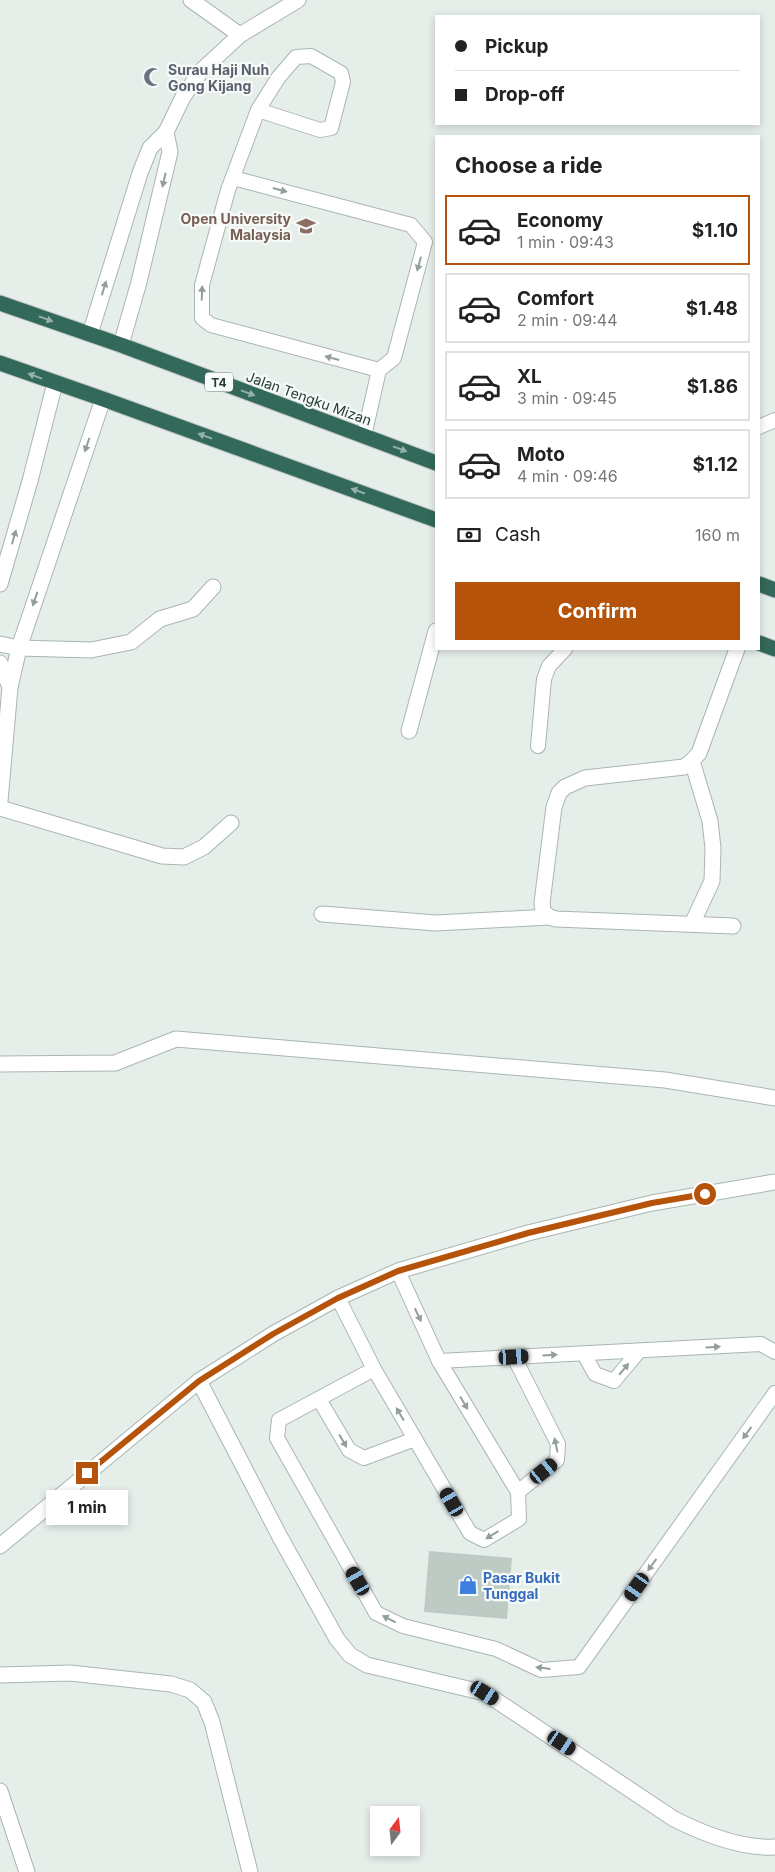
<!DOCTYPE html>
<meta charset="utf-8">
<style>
body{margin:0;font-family:Inter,sans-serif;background:#f2f2f2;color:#222;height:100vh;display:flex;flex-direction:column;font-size:19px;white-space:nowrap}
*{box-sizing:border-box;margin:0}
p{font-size:16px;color:#767676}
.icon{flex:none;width:28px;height:28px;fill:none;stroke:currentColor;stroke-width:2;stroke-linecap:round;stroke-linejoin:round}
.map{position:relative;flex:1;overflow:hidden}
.drawer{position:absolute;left:435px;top:135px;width:325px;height:515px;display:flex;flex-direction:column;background:#fff;border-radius:0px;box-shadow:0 2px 8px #0003}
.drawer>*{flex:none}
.guide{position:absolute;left:435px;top:15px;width:325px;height:110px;border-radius:0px;box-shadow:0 2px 8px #0003;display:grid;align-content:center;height:110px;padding:0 20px;background:#fff}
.needle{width:32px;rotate:15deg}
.controls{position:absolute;left:370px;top:1806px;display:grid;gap:10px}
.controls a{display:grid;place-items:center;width:50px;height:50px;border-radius:0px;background:#fff;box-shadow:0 2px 8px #0003;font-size:25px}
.end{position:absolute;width:22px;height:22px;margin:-11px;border:6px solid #b45309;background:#fff;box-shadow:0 0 0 2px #fff}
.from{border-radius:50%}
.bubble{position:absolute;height:35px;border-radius:0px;background:#fff;box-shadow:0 2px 8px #0003;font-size:16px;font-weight:700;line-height:35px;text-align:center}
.car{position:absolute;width:15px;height:30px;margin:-15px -8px;border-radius:6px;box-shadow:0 0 4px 1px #0007;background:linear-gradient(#222 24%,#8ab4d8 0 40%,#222 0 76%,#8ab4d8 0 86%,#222 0)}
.guide b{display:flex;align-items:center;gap:18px;height:48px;font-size:19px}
.guide b+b{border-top:1px solid #e0e0e0}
.guide i{width:12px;height:12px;background:#222}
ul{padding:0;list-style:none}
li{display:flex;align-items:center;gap:15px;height:70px;margin:0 10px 8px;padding:0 10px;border:2px solid #e0e0e0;border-radius:0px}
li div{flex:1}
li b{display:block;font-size:19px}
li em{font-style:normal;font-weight:700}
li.on{border-color:#b45309}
li>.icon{width:45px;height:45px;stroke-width:1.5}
h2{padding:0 20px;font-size:22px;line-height:60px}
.pay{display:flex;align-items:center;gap:12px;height:55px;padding:0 20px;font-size:19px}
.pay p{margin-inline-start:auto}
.action{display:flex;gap:10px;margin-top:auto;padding:10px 20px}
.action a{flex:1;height:58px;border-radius:0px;background:#b45309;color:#fff;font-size:20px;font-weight:700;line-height:58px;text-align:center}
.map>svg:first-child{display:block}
</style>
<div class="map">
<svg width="775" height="1872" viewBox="0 0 775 1872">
<rect width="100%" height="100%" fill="#e6eeea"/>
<polygon fill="#becbc5" points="429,1551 512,1558 507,1619 424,1612"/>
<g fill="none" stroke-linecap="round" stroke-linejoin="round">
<g stroke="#a9b6b0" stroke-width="16">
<g id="lane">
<polyline points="258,110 320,130 331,128 343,82 341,73 311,56 296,57 278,78 258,110 228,190 202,285 202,318 211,325 379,370"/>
<polyline points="233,178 411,225 425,242 394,358 379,370 364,436"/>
<polyline points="759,427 775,420"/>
<polyline points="538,746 544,679 549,666 565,649"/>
<polyline points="398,1271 439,1361 761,1344 775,1352"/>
<polyline points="338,1298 374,1369 279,1420 277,1438 376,1613 403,1626 496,1649 541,1670 579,1667 775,1393"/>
<polyline points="584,1354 595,1374 614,1381 639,1351"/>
<polyline points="514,1357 558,1444 557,1460 518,1492"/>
<polyline points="374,1369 470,1533 484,1540 519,1519 518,1492 439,1361"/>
<polyline points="319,1399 349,1450 364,1458 415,1439"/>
</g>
</g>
<g stroke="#a9b6b0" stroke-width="17">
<g id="street">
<polyline points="191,0 240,35"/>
<polyline points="90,334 140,173 150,148 166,132 183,97 201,71 240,35 298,0"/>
<polyline points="121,345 139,282 170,152 166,132"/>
<polyline points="0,584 30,481 55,383"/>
<polyline points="0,644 19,648 91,650 131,642 160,619 193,609 213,587"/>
<polyline points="0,663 10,687"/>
<polyline points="409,731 436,631"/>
<polyline points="692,761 710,821 713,848 712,881 692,924"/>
<polyline points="0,801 10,687 19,648 103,399"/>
<polyline points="0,808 162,856 184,857 204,847 231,823"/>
<polyline points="322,914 436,923 549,917"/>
<polyline points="733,926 556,919 549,917 543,911 542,903 554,807 559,793 565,787 585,778 684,767 692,761 699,753 737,649"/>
<polyline points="0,1064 115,1063 176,1039 665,1080 775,1098"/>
<path d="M199 1381 280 1537 337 1639 350 1655 367 1665 485 1693 674 1819C704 1834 741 1849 775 1847"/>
<polyline points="0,1546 199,1381 273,1334 338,1298 398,1271 528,1233 652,1203 775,1182"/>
<polyline points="0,1675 70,1673 171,1684 190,1690 204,1702 212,1722 250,1872"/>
<polyline points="0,1791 27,1872"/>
</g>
</g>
<g stroke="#c2c9c7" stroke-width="17">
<g id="highway">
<polyline points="0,303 121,345 436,463"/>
<polyline points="0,363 103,399 436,520"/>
<polyline points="759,584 775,590"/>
<polyline points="759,643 775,649"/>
</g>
</g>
<use href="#lane" stroke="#fff" stroke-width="14"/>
<use href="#street" stroke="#fff" stroke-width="15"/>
<use href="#highway" stroke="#33695a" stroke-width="15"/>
</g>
<defs><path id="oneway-solid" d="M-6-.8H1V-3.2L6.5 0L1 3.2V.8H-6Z" transform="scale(1.25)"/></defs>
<g fill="#929f9a">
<use href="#oneway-solid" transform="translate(164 180) rotate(103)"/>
<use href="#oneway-solid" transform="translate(280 190) rotate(15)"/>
<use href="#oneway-solid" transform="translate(419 264) rotate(105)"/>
<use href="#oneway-solid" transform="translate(104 288) rotate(-73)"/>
<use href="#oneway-solid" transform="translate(202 293) rotate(-88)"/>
<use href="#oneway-solid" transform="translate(332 358) rotate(-165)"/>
<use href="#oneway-solid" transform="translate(87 445) rotate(109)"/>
<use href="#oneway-solid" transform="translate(14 537) rotate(-74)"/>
<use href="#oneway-solid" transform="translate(35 599) rotate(109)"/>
<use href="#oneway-solid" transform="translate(418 1315) rotate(65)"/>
<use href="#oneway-solid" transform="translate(713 1347) rotate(-3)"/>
<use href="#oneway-solid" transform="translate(550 1355) rotate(-3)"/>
<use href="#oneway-solid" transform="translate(624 1369) rotate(-50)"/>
<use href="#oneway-solid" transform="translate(464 1403) rotate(59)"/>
<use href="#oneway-solid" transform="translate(400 1414) rotate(-121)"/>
<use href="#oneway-solid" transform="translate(747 1433) rotate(126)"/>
<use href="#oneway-solid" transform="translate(343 1441) rotate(60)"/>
<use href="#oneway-solid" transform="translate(556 1445) rotate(-102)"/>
<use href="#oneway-solid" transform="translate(492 1535) rotate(149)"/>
<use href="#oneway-solid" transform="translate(652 1565) rotate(126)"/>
<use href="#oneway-solid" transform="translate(389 1619) rotate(-153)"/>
<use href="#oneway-solid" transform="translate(543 1668) rotate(-173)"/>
</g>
<g fill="#94b2a9">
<use href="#oneway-solid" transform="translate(46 319) rotate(20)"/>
<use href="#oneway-solid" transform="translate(35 376) rotate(-160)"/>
<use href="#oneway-solid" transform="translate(248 393) rotate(20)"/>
<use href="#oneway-solid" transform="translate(205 436) rotate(-160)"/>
<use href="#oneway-solid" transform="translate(400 449) rotate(20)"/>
<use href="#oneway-solid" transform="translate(358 491) rotate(-160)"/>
</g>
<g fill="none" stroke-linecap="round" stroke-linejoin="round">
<polyline stroke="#b45309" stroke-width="6" points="87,1473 199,1381 273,1334 338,1298 398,1271 528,1233 652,1203 705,1194"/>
</g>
<defs>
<g id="mosque-bare" transform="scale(1.5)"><path d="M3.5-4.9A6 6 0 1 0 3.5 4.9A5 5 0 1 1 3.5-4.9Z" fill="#6b7280" stroke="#f6faf8" stroke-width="2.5" paint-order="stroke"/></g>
<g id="university-bare" transform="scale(1.5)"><path d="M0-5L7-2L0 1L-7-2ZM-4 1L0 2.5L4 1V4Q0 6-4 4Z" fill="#8d6e63" stroke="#f6faf8" stroke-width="2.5" paint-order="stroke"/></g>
<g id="shop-bare" transform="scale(1.5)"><path d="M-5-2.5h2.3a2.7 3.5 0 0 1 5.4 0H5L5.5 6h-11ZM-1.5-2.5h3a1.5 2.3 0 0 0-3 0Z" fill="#3f7fe0" stroke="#f6faf8" stroke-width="2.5" paint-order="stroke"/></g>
</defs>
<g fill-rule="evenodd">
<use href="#mosque-bare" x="153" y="77"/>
<use href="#university-bare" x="306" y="226"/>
<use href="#shop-bare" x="468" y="1585"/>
</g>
<g text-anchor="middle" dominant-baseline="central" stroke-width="4.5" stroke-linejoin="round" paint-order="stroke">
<rect fill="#f6faf8" stroke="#647770" stroke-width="1" x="205" y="372.5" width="28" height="19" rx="4"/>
<g font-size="12" font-weight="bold" fill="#263f36">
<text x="219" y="382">T4</text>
</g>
<g font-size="14" font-weight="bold" fill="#5b616d" stroke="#f6faf8" text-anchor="start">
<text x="168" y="69">Surau Haji Nuh<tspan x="168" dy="16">Gong Kijang</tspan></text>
</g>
<g font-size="14" font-weight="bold" fill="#785e54" stroke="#f6faf8" text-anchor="end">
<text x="291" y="218">Open University<tspan x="291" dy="16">Malaysia</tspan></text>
</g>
<g font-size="14" fill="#263f36" stroke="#f6faf8">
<text transform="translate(309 398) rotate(20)">Jalan Tengku Mizan</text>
</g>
<g font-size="14" font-weight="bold" fill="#366cbe" stroke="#f6faf8" text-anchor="start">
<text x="483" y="1577">Pasar Bukit<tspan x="483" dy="16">Tunggal</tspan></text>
</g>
</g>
</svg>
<div class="controls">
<a><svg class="needle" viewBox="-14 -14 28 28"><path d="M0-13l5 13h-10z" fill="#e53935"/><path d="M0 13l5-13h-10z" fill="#767676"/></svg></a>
</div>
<i class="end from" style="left:705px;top:1194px"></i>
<i class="end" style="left:87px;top:1473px"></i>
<div class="bubble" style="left:46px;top:1490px;width:82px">1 min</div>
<i class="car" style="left:514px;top:1357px;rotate:87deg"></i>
<i class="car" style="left:544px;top:1471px;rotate:51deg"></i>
<i class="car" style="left:452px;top:1502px;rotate:330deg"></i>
<i class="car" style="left:358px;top:1581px;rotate:330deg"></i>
<i class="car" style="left:637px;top:1587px;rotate:215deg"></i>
<i class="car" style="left:485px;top:1693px;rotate:123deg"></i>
<i class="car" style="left:562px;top:1743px;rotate:124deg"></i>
<div class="guide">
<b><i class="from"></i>Pickup</b>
<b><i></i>Drop-off</b>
</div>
<section class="drawer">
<h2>Choose a ride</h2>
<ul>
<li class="on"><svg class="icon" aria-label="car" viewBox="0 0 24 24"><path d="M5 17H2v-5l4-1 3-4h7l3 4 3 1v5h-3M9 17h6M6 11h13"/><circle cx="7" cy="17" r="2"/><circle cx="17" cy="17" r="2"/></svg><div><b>Economy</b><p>1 min · 09:43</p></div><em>$1.10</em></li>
<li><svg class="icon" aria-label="car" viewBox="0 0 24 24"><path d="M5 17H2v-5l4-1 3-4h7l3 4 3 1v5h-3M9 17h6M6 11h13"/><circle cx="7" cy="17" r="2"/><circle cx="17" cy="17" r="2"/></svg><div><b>Comfort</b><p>2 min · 09:44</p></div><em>$1.48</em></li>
<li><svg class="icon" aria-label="car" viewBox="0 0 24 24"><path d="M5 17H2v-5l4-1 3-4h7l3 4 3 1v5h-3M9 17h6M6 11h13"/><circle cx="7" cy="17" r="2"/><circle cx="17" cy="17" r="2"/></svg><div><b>XL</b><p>3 min · 09:45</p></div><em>$1.86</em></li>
<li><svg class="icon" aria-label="car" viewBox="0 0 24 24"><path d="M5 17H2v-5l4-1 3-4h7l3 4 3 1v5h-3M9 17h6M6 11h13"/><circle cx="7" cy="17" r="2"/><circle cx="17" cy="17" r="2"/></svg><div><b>Moto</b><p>4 min · 09:46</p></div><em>$1.12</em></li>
</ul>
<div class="pay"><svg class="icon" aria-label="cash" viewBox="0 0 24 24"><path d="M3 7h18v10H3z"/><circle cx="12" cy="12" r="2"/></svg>Cash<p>160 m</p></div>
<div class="action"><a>Confirm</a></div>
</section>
</div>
